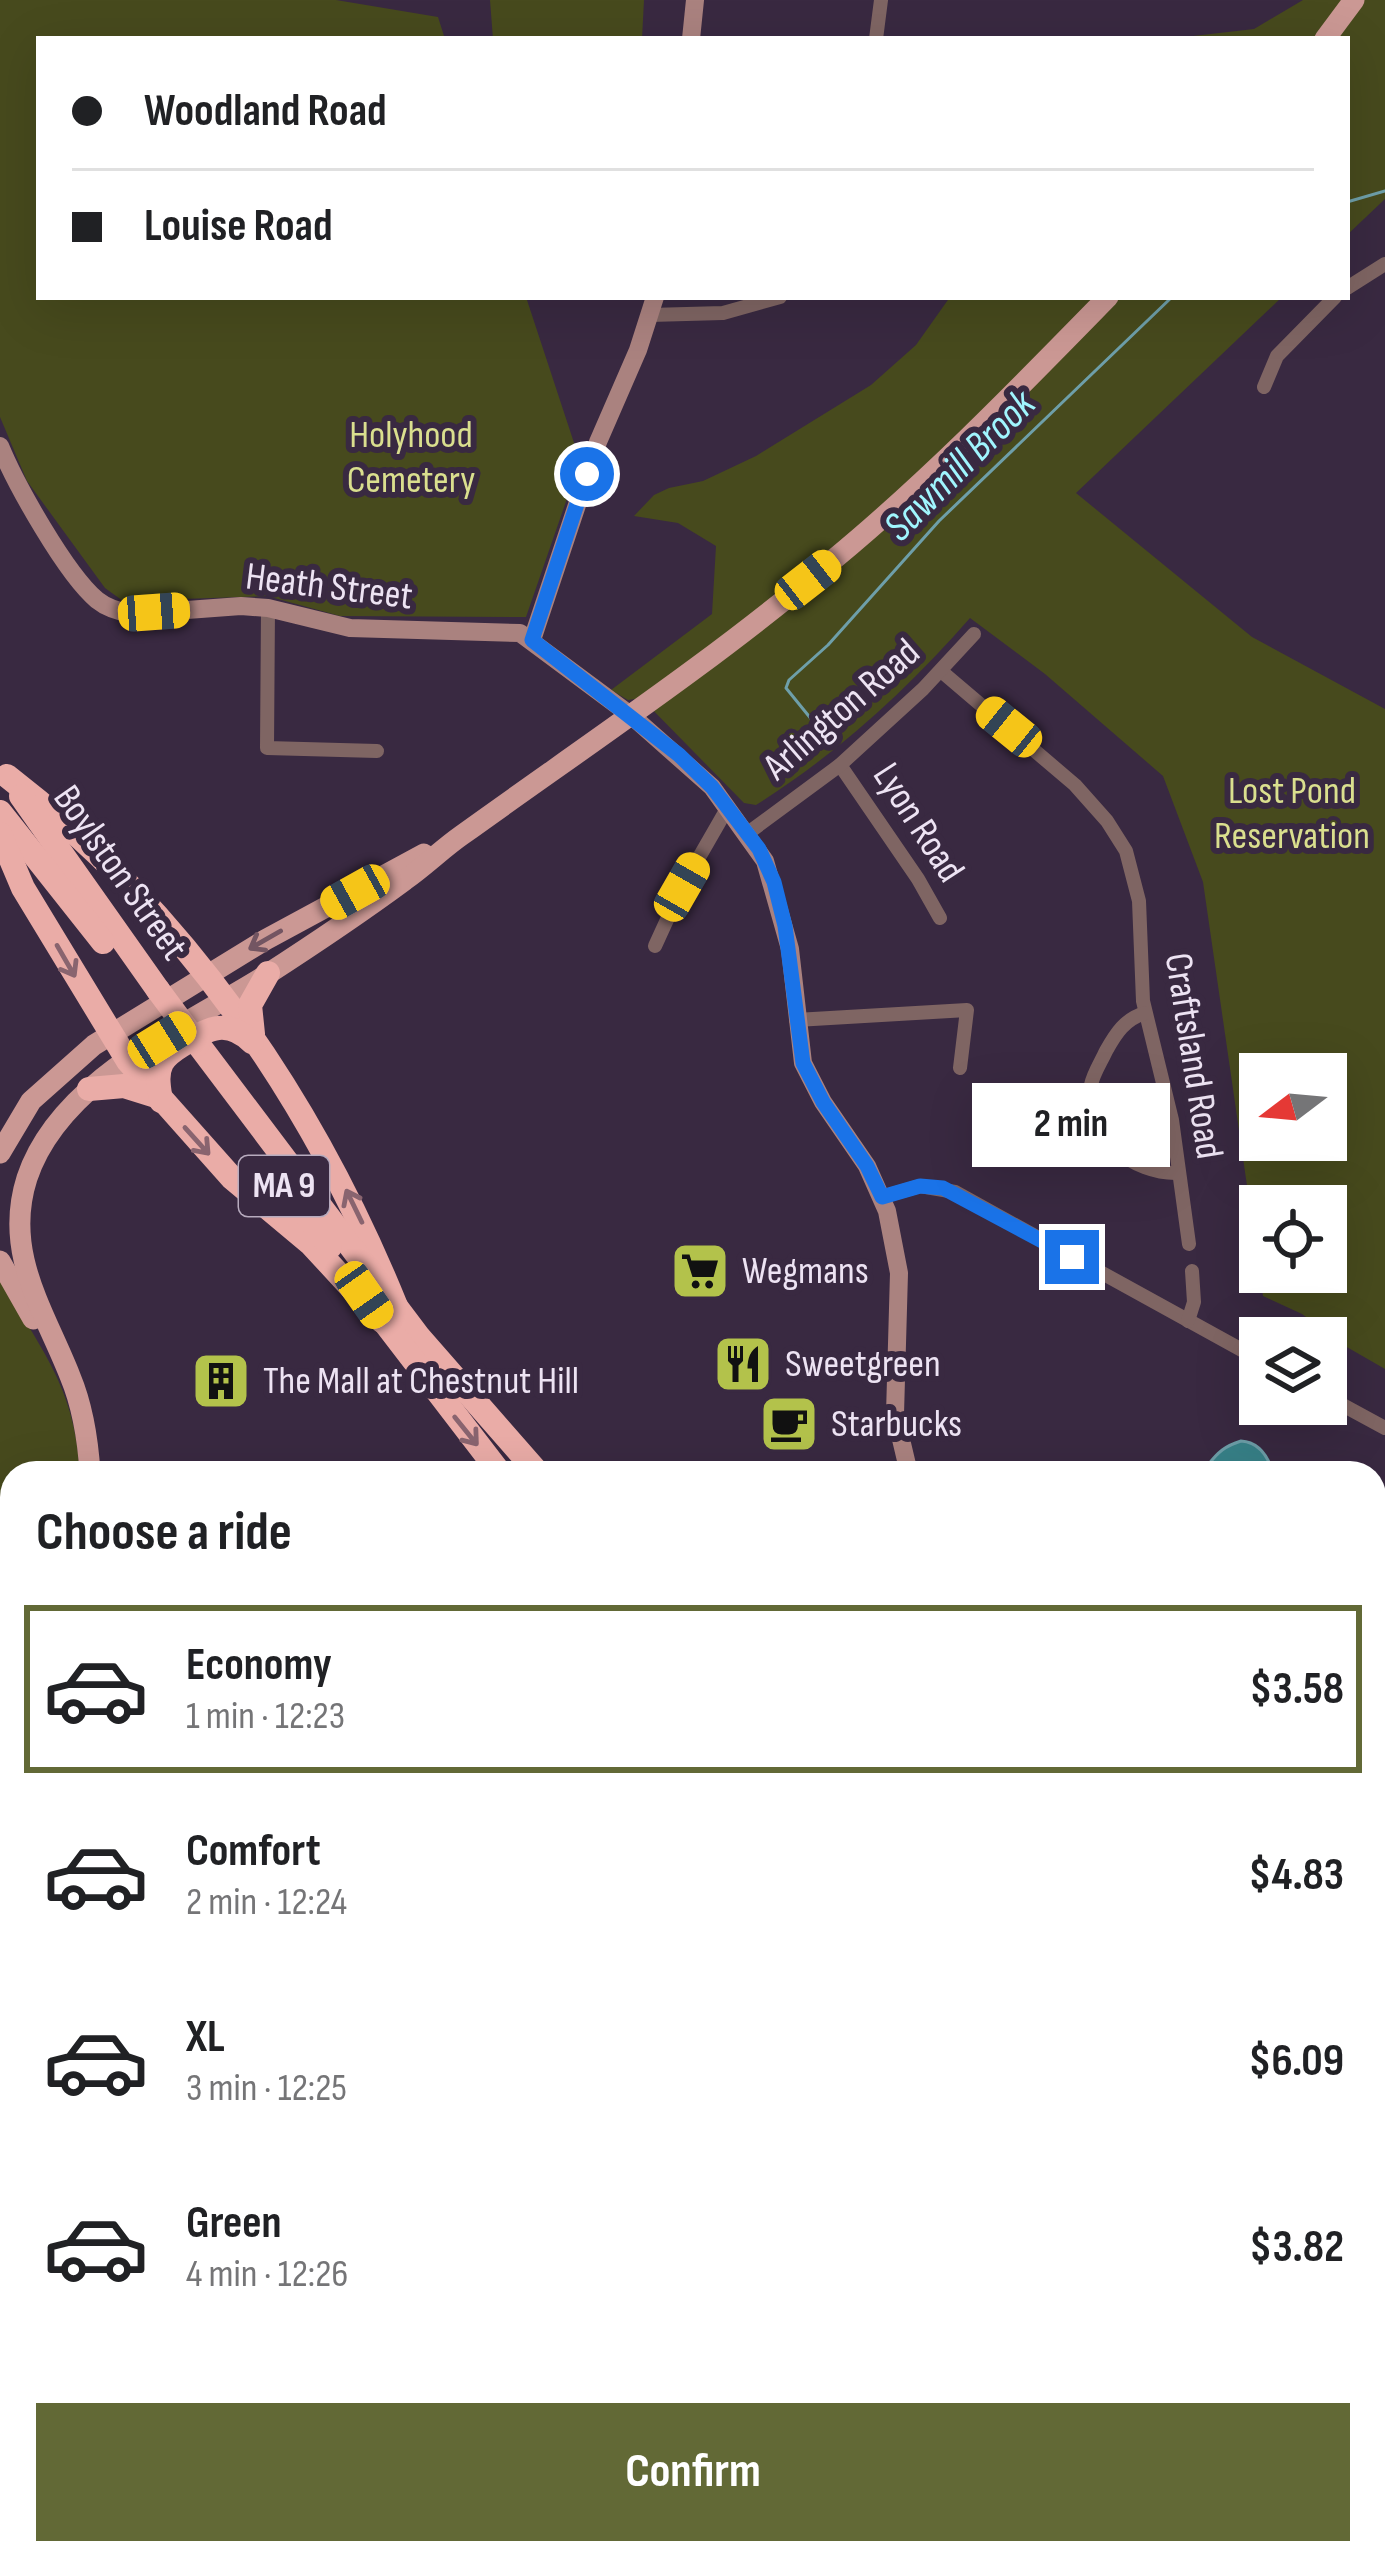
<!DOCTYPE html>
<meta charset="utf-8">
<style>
body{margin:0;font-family:"Sofia Sans Condensed",sans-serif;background:#f6f6f6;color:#202124;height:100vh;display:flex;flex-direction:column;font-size:45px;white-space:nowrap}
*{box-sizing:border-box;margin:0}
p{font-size:39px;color:#757577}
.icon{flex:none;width:66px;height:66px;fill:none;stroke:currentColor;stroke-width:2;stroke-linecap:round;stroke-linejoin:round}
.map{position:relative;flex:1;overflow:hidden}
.panel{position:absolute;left:0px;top:1461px;width:1386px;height:1104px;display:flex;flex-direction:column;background:#fff;border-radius:36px 36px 0 0;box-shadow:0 12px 48px #0002}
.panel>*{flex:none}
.guide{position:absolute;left:36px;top:36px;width:1314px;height:264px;border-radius:0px;box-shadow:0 12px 48px #0002;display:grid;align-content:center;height:264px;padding:0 36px;background:#fff}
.needle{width:78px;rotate:254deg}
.controls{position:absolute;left:1239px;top:1053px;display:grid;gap:24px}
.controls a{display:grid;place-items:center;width:108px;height:108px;border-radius:0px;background:#fff;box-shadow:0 12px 48px #0002;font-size:60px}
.end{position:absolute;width:54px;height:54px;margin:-27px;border:15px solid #1a73e8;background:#fff;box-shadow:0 0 0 6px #fff}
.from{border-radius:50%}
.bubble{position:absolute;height:84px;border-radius:0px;background:#fff;box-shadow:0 12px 48px #0002;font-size:39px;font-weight:700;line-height:84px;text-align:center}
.car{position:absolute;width:36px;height:72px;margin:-36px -18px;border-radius:15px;box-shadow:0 0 9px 3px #0007;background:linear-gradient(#f5c518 24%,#345 0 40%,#f5c518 0 76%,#345 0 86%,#f5c518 0)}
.guide b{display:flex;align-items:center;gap:42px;height:114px;font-size:45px}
.guide b+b{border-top:3px solid #e0e0e0}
.guide i{width:30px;height:30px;background:#202124}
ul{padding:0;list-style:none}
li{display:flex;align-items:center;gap:36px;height:168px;margin:0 24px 18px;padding:0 12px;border:6px solid transparent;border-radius:0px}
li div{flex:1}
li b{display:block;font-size:45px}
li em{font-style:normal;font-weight:700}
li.active{border-color:#626936}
li>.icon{width:108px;height:108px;stroke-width:1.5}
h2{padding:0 36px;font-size:54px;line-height:144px}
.cta{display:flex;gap:24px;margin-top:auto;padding:24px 36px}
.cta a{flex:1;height:138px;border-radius:0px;background:#626936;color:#fff;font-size:48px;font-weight:700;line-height:138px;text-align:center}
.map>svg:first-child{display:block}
</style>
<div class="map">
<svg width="1385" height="2565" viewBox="0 0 1385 2565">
<rect width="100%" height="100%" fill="#392941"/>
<g fill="#474a1d" fill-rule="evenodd">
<polygon points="0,0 336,0 438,17 445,39 39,39 39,297 526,297 580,461 526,617 340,616 267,596 123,601 105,588 27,481 0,417"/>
<polygon points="490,0 644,0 642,39 493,39"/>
<polygon points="1303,0 1385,0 1385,199 1347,235 1347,39 1167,39 1254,29"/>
<path d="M950 297H1282L1076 493 1252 637 1385 709V1369L1345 1346 1302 1314 1263 1296 1203 882 1163 776 1045 674 970 618C907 690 837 754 756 805L744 803 641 698 628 700 611 690 712 614 716 546 678 523 634 516 654 495 669 488 703 481 756 456 871 385 916 345ZM1260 1074H1326V1140H1260ZM1260 1206H1326V1272H1260Z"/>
<path d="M0 1280C41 1349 75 1387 80 1473H12V1642L0 1655Z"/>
<polygon points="12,1941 12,2553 100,2553 98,2565 0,2565 0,1945"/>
<polygon points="1385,2029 1385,2428 1374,2446 1374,2061"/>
<polygon points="1149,2553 1358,2553 1357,2565 1144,2565"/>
</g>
<path fill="#388289" stroke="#6e9fa9" stroke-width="3" d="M1241 1441C1259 1442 1268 1456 1273 1473H1209L1208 1465C1218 1452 1225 1446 1241 1441Z"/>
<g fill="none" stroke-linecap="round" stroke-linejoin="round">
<g stroke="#6e9fa9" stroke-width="3">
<polyline points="1347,202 1385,191"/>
<polyline points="825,736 786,688 789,680 828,645 939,521 1172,297"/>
</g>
<g stroke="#7f6563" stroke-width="14">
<polyline points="876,39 881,0"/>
<polyline points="1347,288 1385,264"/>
<polyline points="650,315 723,313 780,297"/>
<polyline points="1264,387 1277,356 1335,297"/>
<polyline points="268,608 267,748 377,751"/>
<polyline points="941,671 1075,785 1107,821 1126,851 1139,901 1143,1001 1172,1120 1189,1244"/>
<polyline points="840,765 918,879 940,918"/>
<polyline points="748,833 840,765 923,689 974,634"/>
<polyline points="655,946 682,887 728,807"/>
<path d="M1145 1013C1125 1019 1116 1033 1106 1051 1101 1062 1093 1074 1091 1085 1081 1136 1134 1175 1179 1173"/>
<polyline points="796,1020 967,1010 960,1068"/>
<polyline points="882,1197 920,1186 955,1192 1260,1360"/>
<polyline points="1188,1321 1194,1302 1192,1271"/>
<polyline points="1326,1396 1385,1428"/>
<polyline points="452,2553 457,2565"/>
<polyline points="954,2553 960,2565"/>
</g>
<g stroke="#aa827f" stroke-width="18">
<polyline points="691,39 695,0"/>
<path d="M0 446C16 485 66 574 97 600 108 609 120 612 133 614L241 606 268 608 350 628 520 633 633 717 712 787 765 861 790 949 803 1063 823 1102 867 1166 887 1211 899 1273 895 1414 909 1473"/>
<polyline points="532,640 598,442 638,350 655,297"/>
<polyline points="625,2565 644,2553"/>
</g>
<g stroke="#cb9894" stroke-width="21">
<polyline points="1325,39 1354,0"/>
<polyline points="0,1153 31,1101 94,1045 265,940 424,854"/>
<polyline points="0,1261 33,1319"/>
<path d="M90 1473C88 1440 83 1407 70 1376 44 1310 3 1253 27 1178 59 1081 181 1028 263 977 311 946 359 914 405 880 425 866 442 849 462 835 587 745 715 660 833 560 930 480 1020 387 1108 297"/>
<polyline points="0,1669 12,1658"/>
</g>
<g stroke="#eaaca7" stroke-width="24">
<path d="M7 776C184 912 313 1101 396 1306"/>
<polyline points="21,796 158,990"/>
<polyline points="0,812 103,942"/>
<polyline points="0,834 23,888 128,1061 232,1178 311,1244 382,1321"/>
<polyline points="253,1034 250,1005 268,973"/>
<polyline points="198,1044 419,1337 538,1473"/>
<polyline points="89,1089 124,1086 156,1096"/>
<path d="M161 1101C159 1088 156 1074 162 1063 167 1054 176 1049 184 1044 209 1027 228 1019 252 1042"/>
<polyline points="283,1184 330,1247"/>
<polyline points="375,1310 500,1473"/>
<polyline points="1036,2553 1042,2565"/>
<polyline points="1057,2553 1063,2565"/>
</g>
<polyline stroke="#eaaca7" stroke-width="24" points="158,990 198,1044"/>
</g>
<defs><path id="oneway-shaft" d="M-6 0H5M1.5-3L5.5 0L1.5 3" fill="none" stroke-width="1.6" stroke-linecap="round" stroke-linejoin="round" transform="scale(3)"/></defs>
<use stroke="#735562" href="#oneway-shaft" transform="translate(265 940) rotate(150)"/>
<g stroke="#89646f">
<use href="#oneway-shaft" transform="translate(66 961) rotate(60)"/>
<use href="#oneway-shaft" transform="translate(197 1141) rotate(48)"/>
<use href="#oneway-shaft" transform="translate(354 1206) rotate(-116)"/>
<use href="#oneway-shaft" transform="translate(466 1431) rotate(51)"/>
</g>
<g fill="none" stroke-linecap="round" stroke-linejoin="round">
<polyline stroke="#1a73e8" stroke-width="15" points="587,474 532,640 679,755 712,787 759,849 774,882 785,926 803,1063 823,1102 867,1166 882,1197 920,1186 943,1188 1072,1257"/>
</g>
<defs>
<g id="supermarket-square" transform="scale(3)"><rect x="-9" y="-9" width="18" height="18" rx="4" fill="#b3c24b" stroke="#392941"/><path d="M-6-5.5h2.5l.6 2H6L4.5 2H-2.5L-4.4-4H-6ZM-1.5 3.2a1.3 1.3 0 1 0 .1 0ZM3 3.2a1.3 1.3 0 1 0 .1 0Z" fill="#111"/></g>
<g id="restaurant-square" transform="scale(3)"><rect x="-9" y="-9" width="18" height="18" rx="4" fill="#b3c24b" stroke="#392941"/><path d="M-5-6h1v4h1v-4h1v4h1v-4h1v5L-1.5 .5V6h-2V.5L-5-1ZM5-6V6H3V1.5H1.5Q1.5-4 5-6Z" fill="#111"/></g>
<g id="building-square" transform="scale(3)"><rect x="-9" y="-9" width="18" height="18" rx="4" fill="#b3c24b" stroke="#392941"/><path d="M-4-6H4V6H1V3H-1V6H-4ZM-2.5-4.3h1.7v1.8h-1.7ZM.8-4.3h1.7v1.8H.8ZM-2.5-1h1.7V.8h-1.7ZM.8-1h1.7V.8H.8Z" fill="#111"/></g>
<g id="cafe-square" transform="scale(3)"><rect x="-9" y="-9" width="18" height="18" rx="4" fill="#b3c24b" stroke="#392941"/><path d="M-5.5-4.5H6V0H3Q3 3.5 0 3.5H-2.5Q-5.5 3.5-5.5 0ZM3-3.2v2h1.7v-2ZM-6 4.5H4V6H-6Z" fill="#111"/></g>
</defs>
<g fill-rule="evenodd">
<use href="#supermarket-square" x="700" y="1271"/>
<use href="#restaurant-square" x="743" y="1364"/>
<use href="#building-square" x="221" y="1381"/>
<use href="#cafe-square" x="789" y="1424"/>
</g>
<g text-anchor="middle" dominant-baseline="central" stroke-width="12" stroke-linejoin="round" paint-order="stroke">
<rect fill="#392941" stroke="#b7abbe" stroke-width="3" x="239" y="1156" width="90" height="60" rx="9"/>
<g font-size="36" font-weight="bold" fill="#ede3f3">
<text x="284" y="1186">MA 9</text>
</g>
<g font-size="39" fill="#dadf8e" stroke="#392941">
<text x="411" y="435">Holyhood<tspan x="411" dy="45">Cemetery</tspan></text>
<text x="1292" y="791">Lost Pond<tspan x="1292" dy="45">Reservation</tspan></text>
</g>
<g font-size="39" fill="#ede3f3" stroke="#392941">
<text transform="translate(329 587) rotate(7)">Heath Street</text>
<text transform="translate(842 710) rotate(-41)">Arlington Road</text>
<text transform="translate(918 823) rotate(57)">Lyon Road</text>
<text transform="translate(120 873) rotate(55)">Boylston Street</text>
<text transform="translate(1193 1056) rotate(81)">Craftsland Road</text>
</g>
<g font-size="39" fill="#ede3f3" stroke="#392941" text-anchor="start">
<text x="742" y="1271">Wegmans</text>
<text x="785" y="1364">Sweetgreen</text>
<text x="263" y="1381">The Mall at Chestnut Hill</text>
<text x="831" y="1424">Starbucks</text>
</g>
<g font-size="42" font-style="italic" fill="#a0f5fe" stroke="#392941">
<text transform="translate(960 466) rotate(-45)">Sawmill Brook</text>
</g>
</g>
</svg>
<div class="controls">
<a><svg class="needle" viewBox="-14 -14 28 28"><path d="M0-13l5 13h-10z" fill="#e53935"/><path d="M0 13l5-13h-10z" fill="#757577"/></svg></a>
<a><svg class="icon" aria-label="locate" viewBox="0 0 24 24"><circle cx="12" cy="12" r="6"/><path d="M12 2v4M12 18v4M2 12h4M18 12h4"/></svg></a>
<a><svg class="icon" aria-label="layers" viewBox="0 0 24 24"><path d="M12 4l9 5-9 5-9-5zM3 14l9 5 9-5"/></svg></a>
</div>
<i class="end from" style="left:587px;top:474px"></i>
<i class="end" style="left:1072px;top:1257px"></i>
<div class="bubble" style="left:972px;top:1083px;width:198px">2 min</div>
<i class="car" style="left:808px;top:580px;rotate:52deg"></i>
<i class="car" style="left:154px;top:612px;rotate:86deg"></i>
<i class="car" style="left:1009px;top:727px;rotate:309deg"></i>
<i class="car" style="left:682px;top:887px;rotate:30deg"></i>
<i class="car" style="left:355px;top:892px;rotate:241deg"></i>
<i class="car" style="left:162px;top:1040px;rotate:58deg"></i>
<i class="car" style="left:364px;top:1295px;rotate:145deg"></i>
<div class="guide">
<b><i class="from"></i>Woodland Road</b>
<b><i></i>Louise Road</b>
</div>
<section class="panel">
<h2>Choose a ride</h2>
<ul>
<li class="active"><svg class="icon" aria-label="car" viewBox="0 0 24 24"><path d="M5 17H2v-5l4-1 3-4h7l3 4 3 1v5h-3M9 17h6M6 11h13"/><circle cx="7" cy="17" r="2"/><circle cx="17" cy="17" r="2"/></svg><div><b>Economy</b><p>1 min · 12:23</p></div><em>$3.58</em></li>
<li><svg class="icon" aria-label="car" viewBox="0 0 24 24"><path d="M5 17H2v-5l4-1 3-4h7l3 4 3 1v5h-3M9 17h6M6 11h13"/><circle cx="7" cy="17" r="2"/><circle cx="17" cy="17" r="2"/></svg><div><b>Comfort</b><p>2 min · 12:24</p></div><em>$4.83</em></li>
<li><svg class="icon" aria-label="car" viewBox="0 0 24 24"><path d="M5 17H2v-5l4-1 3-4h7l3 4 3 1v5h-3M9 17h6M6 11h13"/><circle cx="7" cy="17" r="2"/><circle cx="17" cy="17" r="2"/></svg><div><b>XL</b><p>3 min · 12:25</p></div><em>$6.09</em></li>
<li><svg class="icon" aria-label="car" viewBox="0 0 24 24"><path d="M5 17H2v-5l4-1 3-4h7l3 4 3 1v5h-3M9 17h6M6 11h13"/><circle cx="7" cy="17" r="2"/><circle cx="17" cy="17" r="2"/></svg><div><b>Green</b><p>4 min · 12:26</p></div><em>$3.82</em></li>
</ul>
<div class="cta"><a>Confirm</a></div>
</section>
</div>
